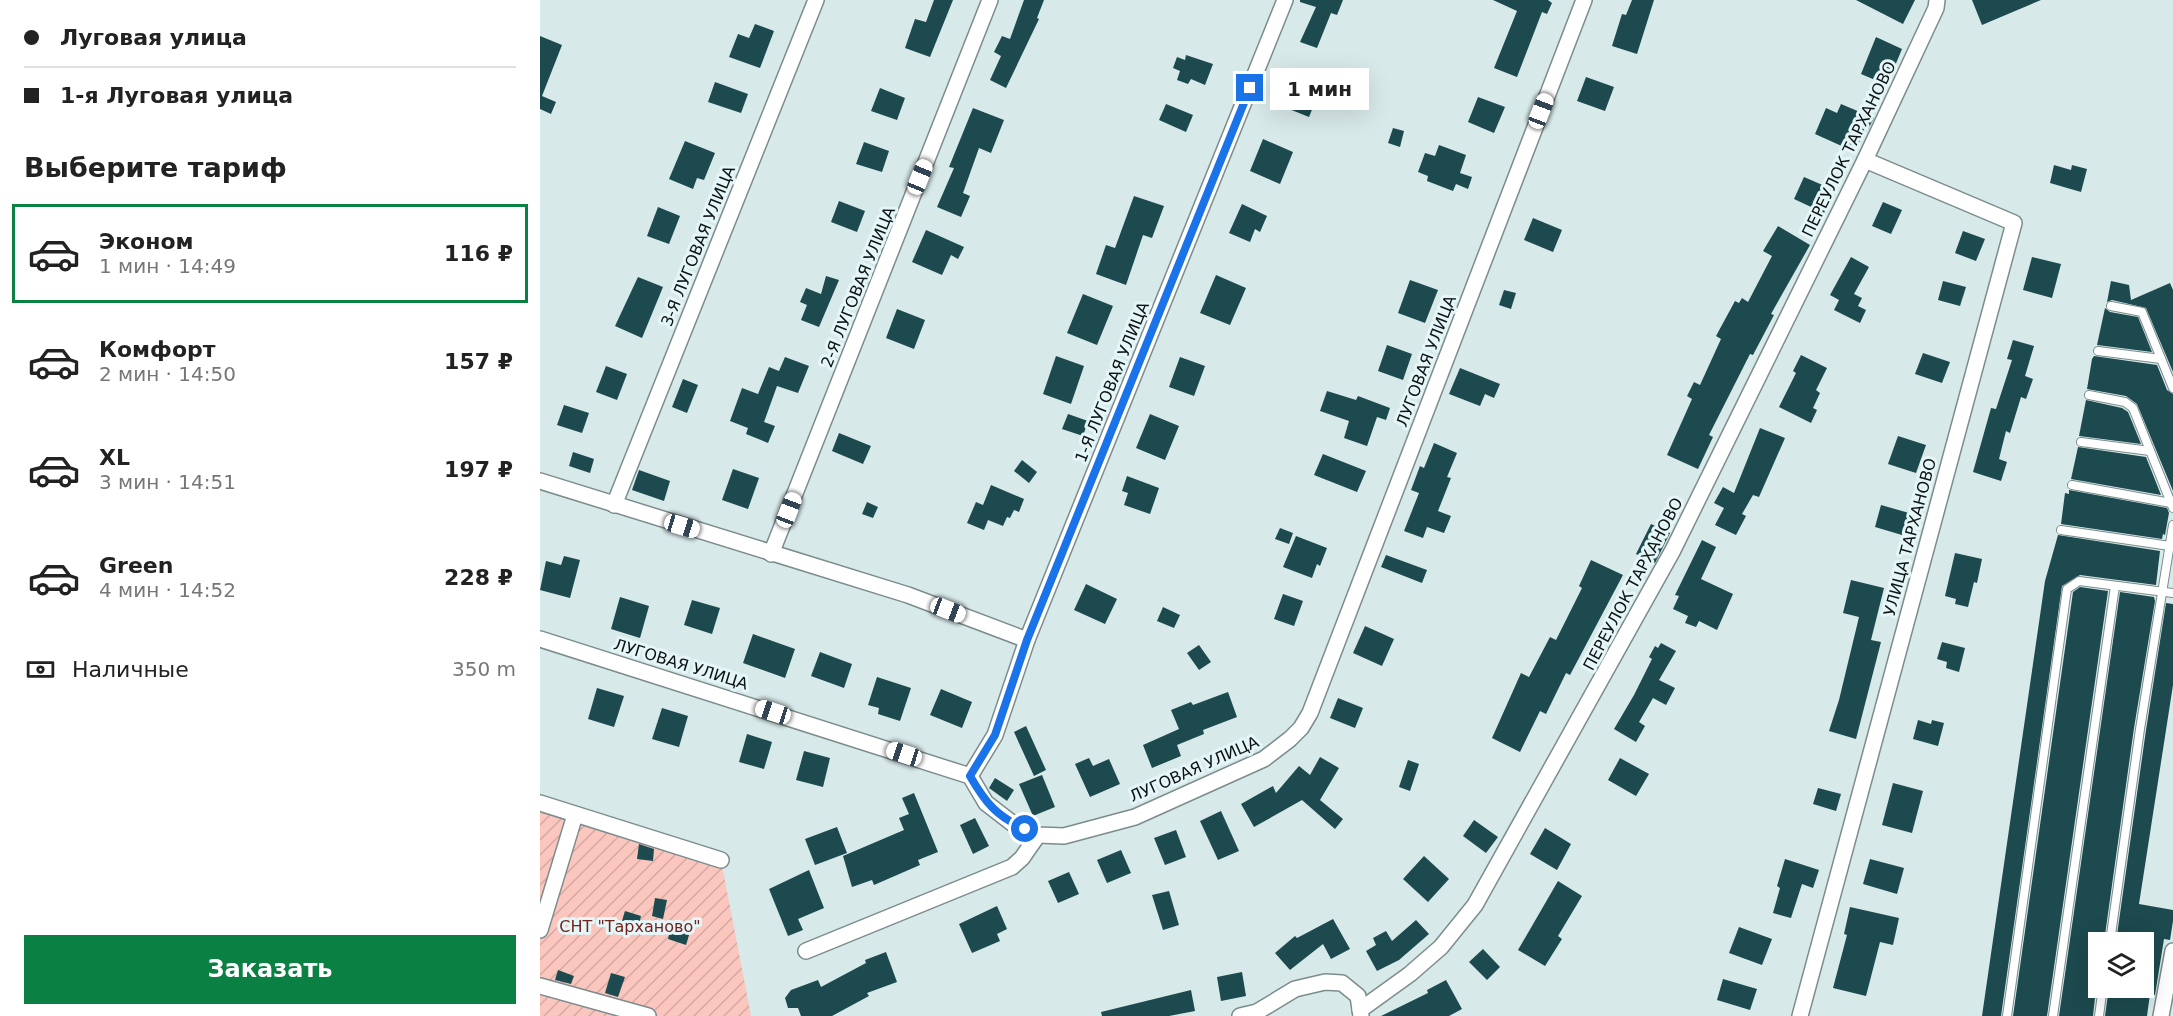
<!DOCTYPE html>
<html lang="ru">
<meta charset="utf-8">
<style>
body{margin:0;font-family:"DejaVu Sans",sans-serif;background:#f2f2f2;color:#222;height:100vh;display:flex;flex-direction:column;font-size:22px;white-space:nowrap}
*{box-sizing:border-box;margin:0}
p{font-size:20px;color:#767676}
.icon{flex:none;width:33px;height:33px;fill:none;stroke:currentColor;stroke-width:2;stroke-linecap:round;stroke-linejoin:round}
.map{position:relative;flex:1;overflow:hidden}
.details{display:flex;flex-direction:column;background:#fff;width:540px}
.details>*{flex:none}
.hud{display:grid;align-content:center;height:132px;padding:0 24px;background:#fff}
.controls{position:absolute;left:1548px;top:932px;display:grid;gap:12px}
.controls a{display:grid;place-items:center;width:66px;height:66px;border-radius:0px;background:#fff;box-shadow:0 6px 24px #0002;font-size:30px}
.end{position:absolute;width:27px;height:27px;margin:-14px;border:8px solid #1a73e8;background:#fff;box-shadow:0 0 0 3px #fff}
.from{border-radius:50%}
.bubble{position:absolute;height:42px;border-radius:0px;background:#fff;box-shadow:0 6px 24px #0002;font-size:20px;font-weight:800;line-height:42px;text-align:center}
.car{position:absolute;width:18px;height:36px;margin:-18px -9px;border-radius:8px;box-shadow:0 0 4px 2px #0007;background:linear-gradient(#fff 24%,#345 0 40%,#fff 0 76%,#345 0 86%,#fff 0)}
.hud b{display:flex;align-items:center;gap:21px;height:57px;font-size:22px}
.hud b+b{border-top:2px solid #e0e0e0}
.hud i{width:15px;height:15px;background:#222}
ul{padding:0;list-style:none}
li{display:flex;align-items:center;gap:18px;height:99px;margin:0 12px 9px;padding:0 12px;border:3px solid transparent;border-radius:0px}
li div{flex:1}
li b{display:block;font-size:22px}
li em{font-style:normal;font-weight:800}
li.current{border-color:#0b8043}
li>.icon{width:54px;height:54px;stroke-width:1.5}
h2{padding:0 24px;font-size:27px;line-height:72px}
.pay{display:flex;align-items:center;gap:15px;height:66px;padding:0 24px;font-size:22px}
.pay p{margin-inline-start:auto}
.cta{display:flex;gap:12px;margin-top:auto;padding:12px 24px}
.cta a{flex:1;height:69px;border-radius:0px;background:#0b8043;color:#fff;font-size:24px;font-weight:800;line-height:69px;text-align:center}
main{display:flex;flex:1;min-height:0}
.map>svg:first-child{display:block}
</style>
<main>
<section class="details">
<div class="hud">
<b><i class="from"></i>Луговая улица</b>
<b><i></i>1-я Луговая улица</b>
</div>
<h2>Выберите тариф</h2>
<ul>
<li class="current"><svg class="icon" aria-label="car" viewBox="0 0 24 24"><path d="M5 17H2v-5l4-1 3-4h7l3 4 3 1v5h-3M9 17h6M6 11h13"/><circle cx="7" cy="17" r="2"/><circle cx="17" cy="17" r="2"/></svg><div><b>Эконом</b><p>1 мин · 14:49</p></div><em>116 ₽</em></li>
<li><svg class="icon" aria-label="car" viewBox="0 0 24 24"><path d="M5 17H2v-5l4-1 3-4h7l3 4 3 1v5h-3M9 17h6M6 11h13"/><circle cx="7" cy="17" r="2"/><circle cx="17" cy="17" r="2"/></svg><div><b>Комфорт</b><p>2 мин · 14:50</p></div><em>157 ₽</em></li>
<li><svg class="icon" aria-label="car" viewBox="0 0 24 24"><path d="M5 17H2v-5l4-1 3-4h7l3 4 3 1v5h-3M9 17h6M6 11h13"/><circle cx="7" cy="17" r="2"/><circle cx="17" cy="17" r="2"/></svg><div><b>XL</b><p>3 мин · 14:51</p></div><em>197 ₽</em></li>
<li><svg class="icon" aria-label="car" viewBox="0 0 24 24"><path d="M5 17H2v-5l4-1 3-4h7l3 4 3 1v5h-3M9 17h6M6 11h13"/><circle cx="7" cy="17" r="2"/><circle cx="17" cy="17" r="2"/></svg><div><b>Green</b><p>4 мин · 14:52</p></div><em>228 ₽</em></li>
</ul>
<div class="pay"><svg class="icon" aria-label="cash" viewBox="0 0 24 24"><path d="M3 7h18v10H3z"/><circle cx="12" cy="12" r="2"/></svg>Наличные<p>350 m</p></div>
<div class="cta"><a>Заказать</a></div>
</section>
<div class="map">
<svg width="1633" height="1016" viewBox="0 0 1633 1016">
<defs>
<pattern id="garden-furrows" width="10" height="10" patternUnits="userSpaceOnUse" patternTransform="scale(1.5)"><rect width="10" height="10" fill="#fac6be"/><path d="M-1 1l2-2M0 10L10 0M9 11l2-2" fill="none" stroke="#d5a9a2"/></pattern>
</defs>
<rect width="100%" height="100%" fill="#d8e9ea"/>
<polygon fill="url(#garden-furrows)" points="0,804 181,860 211,1016 0,1016"/>
<g fill="#1c4a4e">
<polygon points="394,0 413,0 390,57 365,48 375,19 386,22"/>
<polygon points="484,0 504,0 497,18 499,19 466,88 450,80 461,56 454,52 462,36 470,39"/>
<polygon points="760,0 803,0 797,15 791,13 777,48 760,42 776,7 760,2"/>
<polygon points="953,0 1008,0 1012,3 1007,14 1002,12 977,77 954,68 977,11"/>
<polygon points="1092,0 1114,0 1097,54 1072,46 1082,14 1086,15"/>
<polygon points="1316,0 1375,0 1363,24"/>
<polygon points="1432,0 1501,0 1442,25"/>
<polygon points="215,24 234,31 220,68 189,57 198,34 209,38"/>
<polygon points="0,36 22,45 2,96 16,102 11,114 0,109"/>
<polygon points="1336,37 1362,49 1347,85 1321,74"/>
<polygon points="646,55 673,64 665,85 651,79 648,84 637,80 640,71 633,68 637,57 645,60"/>
<polygon points="757,75 782,85 769,117 744,107"/>
<polygon points="1046,77 1074,87 1065,111 1037,101"/>
<polygon points="175,82 208,94 201,113 168,102"/>
<polygon points="340,88 365,98 357,120 331,111"/>
<polygon points="938,97 965,107 954,133 928,122"/>
<polygon points="626,104 653,115 646,132 619,120"/>
<polygon points="1301,104 1334,118 1328,129 1325,128 1315,152 1275,134 1286,108 1297,113"/>
<polygon points="433,108 464,120 451,153 439,148 423,193 430,196 421,217 397,207 414,168 409,167"/>
<polygon points="853,128 864,131 860,147 848,143"/>
<polygon points="723,139 753,152 740,184 710,171"/>
<polygon points="145,141 175,153 164,180 157,178 153,189 129,179"/>
<polygon points="324,142 349,151 342,172 316,164"/>
<polygon points="899,145 926,155 920,173 932,177 928,189 916,184 913,191 887,181 888,176 878,172 885,153 895,156"/>
<polygon points="1514,165 1531,170 1532,165 1547,169 1541,192 1510,183"/>
<polygon points="1264,177 1294,190 1284,213 1254,199"/>
<polygon points="594,196 624,206 612,238 603,235 586,285 556,274 566,245 575,248"/>
<polygon points="299,201 325,211 317,232 291,222"/>
<polygon points="1343,202 1362,210 1351,234 1332,226"/>
<polygon points="702,204 727,216 720,232 715,229 710,242 689,233"/>
<polygon points="118,207 140,216 129,244 107,236"/>
<polygon points="993,218 1022,230 1013,252 984,240"/>
<polygon points="1238,226 1270,245 1231,314 1234,315 1213,355 1210,354 1169,435 1173,437 1158,469 1127,455 1152,399 1147,396 1154,382 1160,385 1181,339 1176,336 1195,301 1199,303 1202,298 1208,302 1232,256 1223,251"/>
<polygon points="386,230 424,247 418,259 411,255 402,275 372,262"/>
<polygon points="1423,231 1445,239 1436,261 1415,253"/>
<polygon points="1311,257 1329,267 1314,294 1322,298 1318,306 1326,310 1320,323 1294,310 1299,300 1290,295"/>
<polygon points="1492,257 1521,264 1512,298 1483,290"/>
<polygon points="676,275 706,288 690,325 660,313"/>
<polygon points="286,276 299,280 279,327 261,320 267,305 260,302 266,288 281,294"/>
<polygon points="98,277 123,287 102,338 75,326"/>
<polygon points="870,280 898,290 885,323 858,313"/>
<polygon points="1403,281 1426,287 1420,306 1398,300"/>
<polygon points="1571,281 1589,285 1591,300 1630,283 1633,290 1633,372 1606,308 1572,300 1567,302"/>
<polygon points="964,290 976,293 971,309 959,305"/>
<polygon points="543,294 573,306 557,345 527,333"/>
<polygon points="1565,308 1570,312 1598,317 1612,352 1557,345"/>
<polygon points="357,309 385,320 374,349 346,338"/>
<polygon points="1473,340 1494,346 1485,376 1493,379 1486,399 1481,397 1470,433 1466,431 1459,459 1467,462 1461,481 1433,472 1451,408 1456,409 1472,360 1467,359"/>
<polygon points="847,345 872,354 863,380 838,371"/>
<polygon points="1383,353 1410,362 1402,383 1375,374"/>
<polygon points="1261,355 1287,368 1276,390 1280,393 1273,408 1277,410 1271,423 1239,407 1256,373 1253,371"/>
<polygon points="516,356 544,366 531,404 503,394"/>
<polygon points="1554,356 1617,365 1627,390 1633,394 1633,491 1597,404 1586,396 1547,389 1552,359"/>
<polygon points="245,357 269,366 258,393 237,386 224,422 235,426 228,443 206,434 208,428 190,421 202,388 218,394 229,367 239,371"/>
<polygon points="640,357 665,366 654,396 629,387"/>
<polygon points="66,366 87,374 77,400 56,392"/>
<polygon points="920,368 960,384 954,398 945,394 940,406 909,394"/>
<polygon points="143,379 158,385 147,413 132,407"/>
<polygon points="787,391 816,400 818,396 850,408 846,420 837,417 827,446 804,438 809,421 780,411"/>
<polygon points="1546,400 1582,408 1588,412 1601,444 1539,436"/>
<polygon points="24,405 49,413 42,433 17,425"/>
<polygon points="528,414 548,421 543,436 522,429"/>
<polygon points="610,414 639,426 625,460 596,448"/>
<polygon points="1220,428 1245,438 1219,497 1213,495 1202,514 1206,516 1196,535 1175,525 1184,508 1174,503 1183,487 1194,493"/>
<polygon points="299,433 331,446 323,464 292,451"/>
<polygon points="1358,436 1386,445 1376,473 1348,464"/>
<polygon points="894,443 917,453 907,477 911,478 898,511 911,516 904,533 887,527 883,538 864,531 879,493 871,490 880,466 884,468"/>
<polygon points="1538,447 1606,457 1621,495 1531,479"/>
<polygon points="33,452 54,459 50,473 29,466"/>
<polygon points="783,454 826,471 817,492 774,475"/>
<polygon points="482,460 497,472 489,483 474,471"/>
<polygon points="193,469 219,478 208,509 182,500"/>
<polygon points="99,470 130,481 124,501 92,490"/>
<polygon points="587,476 619,488 610,514 584,505 588,493 582,491"/>
<polygon points="451,485 484,499 479,512 474,510 470,518 467,517 463,526 448,520 444,530 427,523 436,502 443,505"/>
<polygon points="1529,490 1627,508 1629,513 1625,535 1623,534 1622,539 1521,524 1525,493 1529,494"/>
<polygon points="327,502 338,507 333,518 322,514"/>
<polygon points="1341,505 1369,513 1362,535 1335,527"/>
<polygon points="1111,524 1130,533 1115,563 1096,554"/>
<polygon points="740,528 753,533 749,544 735,539"/>
<polygon points="1518,535 1620,551 1616,585 1540,575 1522,586 1461,1016 1442,1016 1505,581"/>
<polygon points="756,536 787,548 780,566 777,564 772,578 743,567"/>
<polygon points="1162,540 1176,547 1161,579 1193,594 1177,630 1159,621 1156,627 1145,623 1148,616 1133,609 1139,596 1135,595"/>
<polygon points="1415,553 1442,559 1437,583 1434,582 1428,607 1415,604 1416,599 1405,596"/>
<polygon points="846,555 887,570 882,583 841,567"/>
<polygon points="24,556 40,560 30,598 0,590 6,561 21,565"/>
<polygon points="1051,560 1083,575 1030,675 1026,673 1006,714 1000,711 980,752 952,738 981,673 989,677 1010,637 1016,640 1042,588 1039,586"/>
<polygon points="1311,580 1344,588 1331,640 1341,642 1316,739 1289,731 1299,700 1319,617 1303,613"/>
<polygon points="546,584 577,599 565,624 534,610"/>
<polygon points="1540,587 1568,591 1507,1016 1473,1016 1533,592"/>
<polygon points="1580,592 1614,597 1615,601 1594,728 1564,942 1558,942 1558,970 1553,1016 1519,1016"/>
<polygon points="743,594 763,601 754,626 734,619"/>
<polygon points="80,597 109,606 100,638 71,629"/>
<polygon points="152,600 180,608 172,634 144,625"/>
<polygon points="1626,603 1633,604 1633,685 1599,904 1633,910 1633,921 1630,940 1624,939 1615,995 1610,994 1607,1016 1565,1016 1569,987 1604,987 1604,942 1576,942 1606,730"/>
<polygon points="623,607 640,615 634,628 617,621"/>
<polygon points="825,626 854,639 842,666 813,653"/>
<polygon points="213,634 255,649 245,678 203,663"/>
<polygon points="1402,642 1425,648 1419,672 1406,668 1407,662 1397,659"/>
<polygon points="1121,643 1136,651 1119,680 1135,688 1126,705 1113,698 1099,722 1105,726 1096,742 1074,729 1094,695 1112,659 1109,657 1115,646 1118,648"/>
<polygon points="659,645 671,662 659,670 647,653"/>
<polygon points="280,652 312,664 304,688 271,676"/>
<polygon points="337,677 371,688 360,721 338,714 339,708 328,705"/>
<polygon points="57,688 84,696 74,727 48,719"/>
<polygon points="401,689 432,702 422,728 390,715"/>
<polygon points="688,692 697,717 663,730 664,734 637,745 641,756 612,768 603,745 639,729 631,710 651,702 653,705"/>
<polygon points="798,698 823,708 815,728 790,718"/>
<polygon points="122,708 148,716 139,747 112,739"/>
<polygon points="1378,720 1391,724 1392,720 1404,723 1398,746 1373,739"/>
<polygon points="486,726 506,770 494,776 474,732"/>
<polygon points="207,734 232,742 224,769 199,762"/>
<polygon points="264,751 290,758 283,787 256,780"/>
<polygon points="780,757 799,768 780,800 803,819 795,829 762,800 714,827 701,804 733,786 736,793 759,766 770,775"/>
<polygon points="549,758 553,766 569,759 580,784 550,797 535,764"/>
<polygon points="1080,758 1109,774 1096,796 1068,780"/>
<polygon points="868,760 879,764 870,791 859,787"/>
<polygon points="502,775 515,807 493,816 479,784"/>
<polygon points="455,778 474,790 467,801 449,788"/>
<polygon points="1353,783 1383,791 1372,833 1342,825"/>
<polygon points="1278,788 1301,794 1296,811 1273,804"/>
<polygon points="374,793 398,852 378,860 380,865 334,885 332,880 312,887 303,856 364,830 359,818 369,814 362,798"/>
<polygon points="681,811 699,851 678,860 660,821"/>
<polygon points="435,818 449,846 433,854 420,825"/>
<polygon points="934,820 958,837 946,853 923,836"/>
<polygon points="297,827 307,853 275,865 265,839"/>
<polygon points="1005,828 1031,844 1017,870 990,854"/>
<polygon points="636,830 646,857 625,865 614,838"/>
<polygon points="99,844 114,849 113,861 97,859"/>
<polygon points="581,850 591,873 567,883 557,860"/>
<polygon points="884,856 909,879 888,902 863,879"/>
<polygon points="1245,859 1279,870 1273,888 1262,884 1251,918 1233,913 1240,888 1237,886"/>
<polygon points="1330,859 1364,868 1357,894 1323,884"/>
<polygon points="269,870 284,908 258,919 263,930 248,936 229,889"/>
<polygon points="529,872 539,894 518,903 508,881"/>
<polygon points="1018,881 1042,896 1018,936 1022,939 1005,966 978,950"/>
<polygon points="629,891 639,925 623,930 612,895"/>
<polygon points="115,898 127,900 123,919 112,916"/>
<polygon points="457,906 467,929 457,934 460,941 432,953 419,924"/>
<polygon points="1310,907 1359,918 1353,945 1340,942 1326,996 1293,988 1307,935 1304,934"/>
<polygon points="85,911 101,916 98,928 81,924"/>
<polygon points="793,919 810,949 791,959 783,944 750,970 735,953 755,936 757,938"/>
<polygon points="876,920 889,934 859,960 837,971 826,951 836,945 833,938 846,931 852,941"/>
<polygon points="131,927 150,932 146,945 128,939"/>
<polygon points="1199,927 1232,939 1222,965 1189,953"/>
<polygon points="943,949 960,967 947,980 929,962"/>
<polygon points="346,952 357,982 327,993 329,996 292,1016 261,1016 258,1008 248,1008 245,998 251,990 278,980 281,987 326,963 325,960"/>
<polygon points="18,970 34,976 31,984 15,980"/>
<polygon points="702,972 706,996 681,1001 677,977"/>
<polygon points="71,973 85,977 78,997 65,993"/>
<polygon points="1183,979 1217,989 1210,1010 1177,1000"/>
<polygon points="906,980 922,1009 909,1016 841,1016 888,993 887,990"/>
<polygon points="651,990 655,1011 629,1016 562,1016 561,1012"/>
</g>
<g fill="none" stroke-linecap="round" stroke-linejoin="round">
<g stroke="#7c8c8d" stroke-width="10">
<g id="service">
<polyline points="1571,306 1602,312 1633,388"/>
<polyline points="1558,351 1621,359"/>
<polyline points="1549,395 1585,402 1593,408 1633,508"/>
<polyline points="1541,442 1610,451"/>
<polyline points="1532,485 1631,503"/>
<polyline points="1521,530 1630,546"/>
<polyline points="1570,942 1600,729 1633,525"/>
<polyline points="1467,1016 1527,589 1539,581 1633,593"/>
<polyline points="1513,1016 1575,586"/>
<polyline points="1559,1016 1563,987"/>
</g>
</g>
<g stroke="#7c8c8d" stroke-width="18">
<g id="minor">
<polyline points="0,481 368,595 487,640"/>
<polyline points="74,505 276,0"/>
<polyline points="231,554 450,0"/>
<polyline points="0,639 430,776 446,803 472,823 498,835 524,836 595,817 724,759 750,739 761,728 770,713 1044,0"/>
<polyline points="430,776 455,735 487,640 745,0"/>
<polyline points="0,803 181,860"/>
<polyline points="0,930 35,815"/>
<polyline points="266,951 472,867 482,858 498,835"/>
<polyline points="0,986 108,1016"/>
<polyline points="820,1010 870,974 901,947 935,905 1133,550 1325,160 1396,8 1397,0"/>
<polyline points="700,1016 717,1012 755,989 785,982 802,983 818,996 821,1016"/>
<polyline points="1260,1016 1474,223 1325,160"/>
<polyline points="1621,1016 1633,951"/>
</g>
</g>
<use href="#service" stroke="#fff" stroke-width="8"/>
<use href="#minor" stroke="#fff" stroke-width="15"/>
</g>
<g fill="none" stroke-linecap="round" stroke-linejoin="round">
<path stroke="#1a73e8" stroke-width="8" d="M485 829C456 816 445 802 430 776L455 735 487 640 710 88"/>
</g>
<g text-anchor="middle" dominant-baseline="central" stroke-width="6" stroke-linejoin="round" paint-order="stroke">
<g font-size="16" fill="#0d1313" stroke="#e5f6f8">
<text transform="translate(1309 149) rotate(-64)">ПЕРЕУЛОК ТАРХАНОВО</text>
<text transform="translate(158 246) rotate(-68)">3-Я ЛУГОВАЯ УЛИЦА</text>
<text transform="translate(318 287) rotate(-68)">2-Я ЛУГОВАЯ УЛИЦА</text>
<text transform="translate(886 361) rotate(-69)">ЛУГОВАЯ УЛИЦА</text>
<text transform="translate(572 382) rotate(-68)">1-Я ЛУГОВАЯ УЛИЦА</text>
<text transform="translate(1370 537) rotate(-75)">УЛИЦА ТАРХАНОВО</text>
<text transform="translate(1093 584) rotate(-62)">ПЕРЕУЛОК ТАРХАНОВО</text>
<text transform="translate(141 664) rotate(17)">ЛУГОВАЯ УЛИЦА</text>
<text transform="translate(654 769) rotate(-24)">ЛУГОВАЯ УЛИЦА</text>
</g>
<g font-size="16" fill="#73231d" stroke="#e5f6f8">
<text x="90" y="926">СНТ "Тарханово"</text>
</g>
</g>
</svg>
<div class="controls">
<a><svg class="icon" aria-label="layers" viewBox="0 0 24 24"><path d="M12 4l9 5-9 5-9-5zM3 14l9 5 9-5"/></svg></a>
</div>
<i class="end from" style="left:485px;top:829px"></i>
<i class="end" style="left:710px;top:88px"></i>
<div class="bubble" style="left:730px;top:68px;width:99px">1 мин</div>
<i class="car" style="left:1001px;top:111px;rotate:21deg"></i>
<i class="car" style="left:380px;top:177px;rotate:22deg"></i>
<i class="car" style="left:249px;top:510px;rotate:21deg"></i>
<i class="car" style="left:142px;top:526px;rotate:107deg"></i>
<i class="car" style="left:408px;top:610px;rotate:111deg"></i>
<i class="car" style="left:233px;top:712px;rotate:288deg"></i>
<i class="car" style="left:364px;top:754px;rotate:288deg"></i>
</div>
</main>
